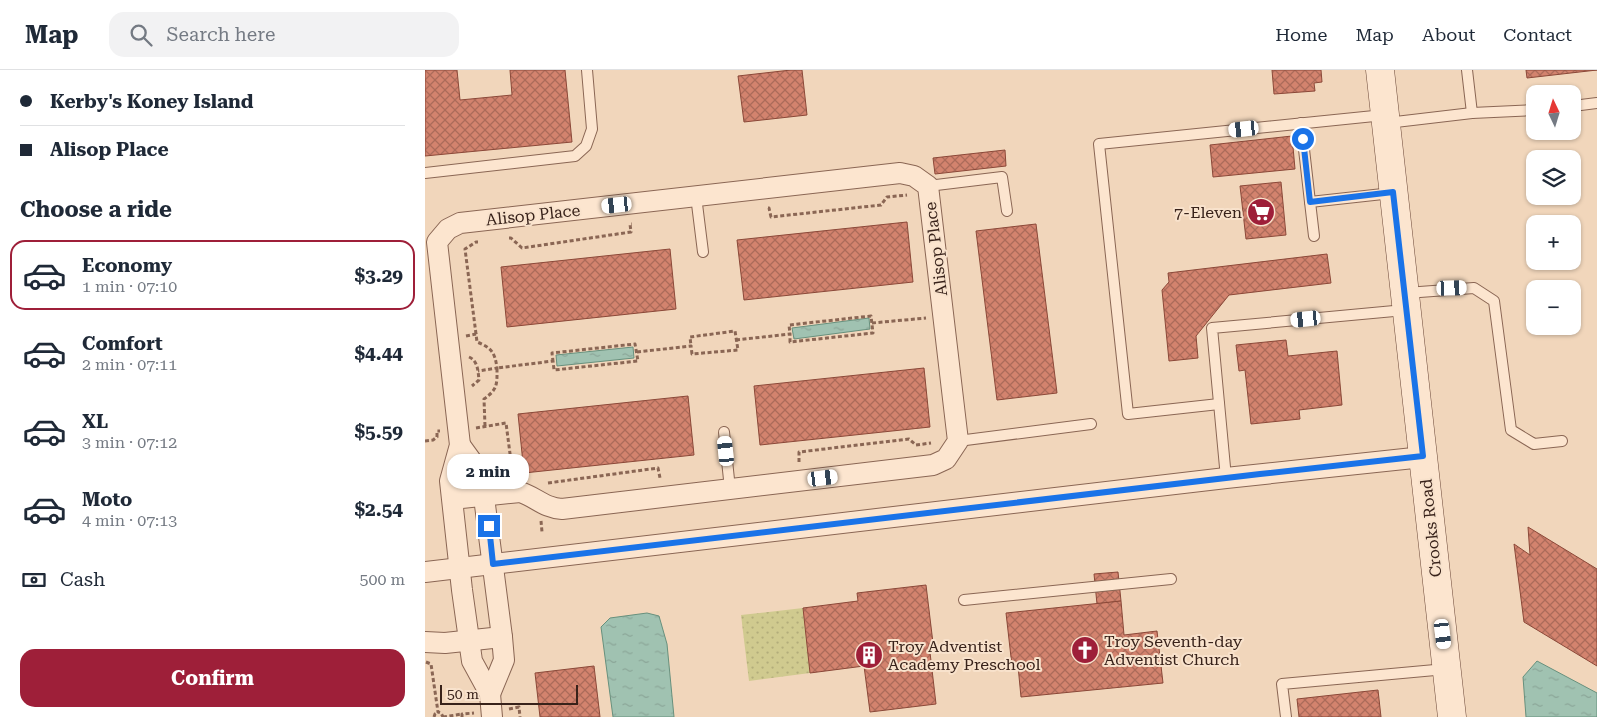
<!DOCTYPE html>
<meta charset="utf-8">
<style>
body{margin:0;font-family:"Roboto Serif",serif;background:#f2f2f3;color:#1f2937;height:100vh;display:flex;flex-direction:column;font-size:19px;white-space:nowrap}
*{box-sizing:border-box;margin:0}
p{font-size:16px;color:#747a83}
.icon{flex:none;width:28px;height:28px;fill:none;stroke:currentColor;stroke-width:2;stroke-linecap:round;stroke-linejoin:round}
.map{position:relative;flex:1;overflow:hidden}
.panel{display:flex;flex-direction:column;background:#fff;width:425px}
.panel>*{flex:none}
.banner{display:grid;align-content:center;height:110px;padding:0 20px;background:#fff}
.needle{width:32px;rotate:356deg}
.controls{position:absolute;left:1101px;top:15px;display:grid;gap:10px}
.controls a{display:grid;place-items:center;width:55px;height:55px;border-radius:10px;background:#fff;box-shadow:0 1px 4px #0004;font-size:25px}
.scale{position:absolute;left:15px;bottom:12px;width:138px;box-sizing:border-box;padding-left:5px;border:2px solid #38221a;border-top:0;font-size:14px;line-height:18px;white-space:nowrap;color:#38221a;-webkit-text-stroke:4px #f8e2cc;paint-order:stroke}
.end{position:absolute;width:22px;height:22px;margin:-11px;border:6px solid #1a73e8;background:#fff;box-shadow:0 0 0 2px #fff}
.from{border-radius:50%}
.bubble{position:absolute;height:35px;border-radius:15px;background:#fff;box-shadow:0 1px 4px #0004;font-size:16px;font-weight:700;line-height:35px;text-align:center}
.car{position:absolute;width:15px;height:30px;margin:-15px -8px;border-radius:6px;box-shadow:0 0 4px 1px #0007;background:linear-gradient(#fff 24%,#345 0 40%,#fff 0 76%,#345 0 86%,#fff 0)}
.banner b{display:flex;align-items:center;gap:18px;height:48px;font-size:19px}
.banner b+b{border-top:1px solid #e0e1e3}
.banner i{width:12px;height:12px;background:#1f2937}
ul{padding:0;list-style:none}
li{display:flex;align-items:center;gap:15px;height:70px;margin:0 10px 8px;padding:0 10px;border:2px solid transparent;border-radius:15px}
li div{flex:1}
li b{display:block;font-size:19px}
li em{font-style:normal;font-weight:700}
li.on{border-color:#9e1f39}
li>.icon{width:45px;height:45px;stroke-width:1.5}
h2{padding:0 20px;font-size:22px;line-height:60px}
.pay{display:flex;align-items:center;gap:12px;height:55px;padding:0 20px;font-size:19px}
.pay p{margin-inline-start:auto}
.button{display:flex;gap:10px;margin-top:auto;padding:10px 20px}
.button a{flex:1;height:58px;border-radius:15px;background:#9e1f39;color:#fff;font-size:20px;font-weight:700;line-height:58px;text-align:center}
header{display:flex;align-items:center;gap:30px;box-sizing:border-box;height:70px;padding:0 25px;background:#fff;border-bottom:1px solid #e0e1e3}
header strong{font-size:24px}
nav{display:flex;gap:28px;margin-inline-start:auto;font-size:18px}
.search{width:350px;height:45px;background:#f2f2f3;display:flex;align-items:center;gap:12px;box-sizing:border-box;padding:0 18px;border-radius:15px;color:#747a83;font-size:19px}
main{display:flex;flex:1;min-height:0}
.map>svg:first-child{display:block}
</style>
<header>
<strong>Map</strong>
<div class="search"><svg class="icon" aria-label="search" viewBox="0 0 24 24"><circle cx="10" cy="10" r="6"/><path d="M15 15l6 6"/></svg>Search here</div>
<nav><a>Home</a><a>Map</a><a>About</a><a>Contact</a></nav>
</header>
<main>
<section class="panel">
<div class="banner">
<b><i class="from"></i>Kerby's Koney Island</b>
<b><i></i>Alisop Place</b>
</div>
<h2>Choose a ride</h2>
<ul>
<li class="on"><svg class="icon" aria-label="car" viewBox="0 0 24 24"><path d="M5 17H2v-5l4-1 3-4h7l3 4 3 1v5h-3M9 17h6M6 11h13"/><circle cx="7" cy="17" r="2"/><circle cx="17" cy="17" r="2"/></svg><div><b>Economy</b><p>1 min · 07:10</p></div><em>$3.29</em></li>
<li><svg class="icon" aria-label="car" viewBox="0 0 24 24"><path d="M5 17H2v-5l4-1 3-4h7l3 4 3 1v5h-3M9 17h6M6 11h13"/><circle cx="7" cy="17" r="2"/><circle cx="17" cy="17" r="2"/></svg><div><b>Comfort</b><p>2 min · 07:11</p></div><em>$4.44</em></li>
<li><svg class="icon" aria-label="car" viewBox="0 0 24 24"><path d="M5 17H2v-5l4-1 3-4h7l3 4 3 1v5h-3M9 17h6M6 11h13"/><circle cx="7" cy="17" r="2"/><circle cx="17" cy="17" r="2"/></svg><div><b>XL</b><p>3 min · 07:12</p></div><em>$5.59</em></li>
<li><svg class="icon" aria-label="car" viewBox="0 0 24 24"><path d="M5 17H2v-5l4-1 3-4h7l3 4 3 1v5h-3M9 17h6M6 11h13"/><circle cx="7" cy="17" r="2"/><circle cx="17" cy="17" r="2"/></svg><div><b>Moto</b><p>4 min · 07:13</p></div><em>$2.54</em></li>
</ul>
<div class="pay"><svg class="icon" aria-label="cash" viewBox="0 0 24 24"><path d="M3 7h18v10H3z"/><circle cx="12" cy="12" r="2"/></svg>Cash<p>500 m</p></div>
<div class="button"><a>Confirm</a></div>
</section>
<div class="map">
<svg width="1172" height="647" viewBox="0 0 1172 647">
<defs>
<pattern id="park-dots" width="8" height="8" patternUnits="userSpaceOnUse" patternTransform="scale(1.25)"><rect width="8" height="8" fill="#d0ca8f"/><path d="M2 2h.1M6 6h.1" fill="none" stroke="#b3ad7b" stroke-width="1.8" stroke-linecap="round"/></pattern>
<pattern id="water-ripples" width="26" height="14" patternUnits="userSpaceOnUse" patternTransform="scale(1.25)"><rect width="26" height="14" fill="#a0c2b1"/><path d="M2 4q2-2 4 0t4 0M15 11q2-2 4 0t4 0" fill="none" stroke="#8ba698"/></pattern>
<pattern id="building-cross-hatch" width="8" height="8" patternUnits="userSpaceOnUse" patternTransform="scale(1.25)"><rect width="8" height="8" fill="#d3836e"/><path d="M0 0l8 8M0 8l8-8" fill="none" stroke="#ac6b5a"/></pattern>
</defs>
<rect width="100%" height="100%" fill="#f1d6bb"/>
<polygon fill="url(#park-dots)" points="378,538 385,603 324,611 316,545"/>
<g fill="url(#water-ripples)" stroke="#67907d">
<polygon points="444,248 445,259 369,269 367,258"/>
<polygon points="208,277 209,288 132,296 131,285"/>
<polygon points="222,543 234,546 242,574 249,647 188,647 176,557 185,548"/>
<polygon points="1112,591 1172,623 1172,647 1101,647 1098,607"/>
</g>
<g fill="url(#building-cross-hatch)" stroke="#8b4838">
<polygon points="0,0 32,0 35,30 87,25 85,0 140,0 147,72 0,86"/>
<polygon points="366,0 377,0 382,45 319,52 313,6"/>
<polygon points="847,0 896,0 897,12 889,13 890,21 849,24"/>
<polygon points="1101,0 1172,0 1102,8"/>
<polygon points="867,66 870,99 788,107 785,75"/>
<polygon points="580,80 581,96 510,104 508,88"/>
<polygon points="856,112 861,165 821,169 815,116"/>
<polygon points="482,152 488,212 319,230 312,170"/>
<polygon points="611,154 632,323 572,330 551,161"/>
<polygon points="245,179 251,239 82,257 76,197"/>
<polygon points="902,184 906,213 804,225 771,266 773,288 744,291 737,220 744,212 743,203"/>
<polygon points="861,270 863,286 912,281 917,335 874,340 875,349 826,354 820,300 814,301 811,275"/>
<polygon points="499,298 505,357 335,375 329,316"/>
<polygon points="263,326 269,385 99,403 93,344"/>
<polygon points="1103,457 1172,499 1172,596 1099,552 1089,474 1105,485"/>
<polygon points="693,502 696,531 672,534 669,504"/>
<polygon points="501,515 508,573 504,574 511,634 445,642 439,596 385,603 378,538 433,531 432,523"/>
<polygon points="696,531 699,565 732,561 738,613 596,627 593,596 587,596 581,543"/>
<polygon points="169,596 175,647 115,647 110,603"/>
<polygon points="953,620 956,647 874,647 872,629"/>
</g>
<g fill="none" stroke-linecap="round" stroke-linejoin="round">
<g stroke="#8a6654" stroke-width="12">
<g id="service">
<polyline points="1042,0 1047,43"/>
<polyline points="1148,36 1172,33"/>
<polyline points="876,53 885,132 967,123"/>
<polyline points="962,53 1047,43 1110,40"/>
<polyline points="0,103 150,86 161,76 167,59 162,0"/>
<polyline points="503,116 577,107 582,141"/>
<polyline points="271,126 278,182"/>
<polyline points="885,132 889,166"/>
<polyline points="981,223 1049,218 1069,231 1086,360 1109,374 1137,371"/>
<polyline points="794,334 703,344 674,74 959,45"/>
<polyline points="299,362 305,419"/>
<polyline points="533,371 666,354"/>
<polyline points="801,408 787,258 980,240"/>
<polyline points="539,530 746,509"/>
<polyline points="861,647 857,614 1021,599"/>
</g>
</g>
<g stroke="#8a6654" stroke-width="22">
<g id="minor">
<polyline points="35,375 56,404 77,567 79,590 65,624"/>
<path d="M27 429 95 422C111 427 119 438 137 439L508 395 521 389 533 371 503 116 489 106 475 103 35 153 23 159 12 172 35 375 25 411 37 520 47 591 65 624 67 647"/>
<polyline points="0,502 801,408 998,387"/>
<polyline points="0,572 20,573 77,567"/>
</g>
</g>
<g stroke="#6b4737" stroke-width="29">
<polyline id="secondary" points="955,0 1027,647"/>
</g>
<g stroke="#8a6654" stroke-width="3" stroke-dasharray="4 2.5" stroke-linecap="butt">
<polyline points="343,138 344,138 346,147 456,135 462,127 482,125"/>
<polyline points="84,168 86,168 97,178 206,162 205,154 207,154"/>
<polyline points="447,253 501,248"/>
<polyline points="51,264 40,179 51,172 53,172"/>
<path d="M41 266 51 264 52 272C67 278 70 283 72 298L53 301"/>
<polyline points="311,270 365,264 365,272 448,263 446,246 364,255 365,264"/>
<polyline points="212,282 266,276 267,284 313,280 310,261 265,267 266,276"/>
<path d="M44 287C53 291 53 301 54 310L47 316"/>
<path d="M60 356 59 329C73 319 72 314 72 298L128 291 129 300 213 291 210 274 127 283 128 291"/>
<polyline points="51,358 81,353 87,399 96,403"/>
<polyline points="0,371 8,370 12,367 12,361 15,361"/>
<polyline points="374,392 374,382 484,369 491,375 506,373"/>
<polyline points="123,413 233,398 235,408 237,408"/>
<polyline points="116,451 117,462"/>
<polyline points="1,592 6,594 13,642 16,643 18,647"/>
<polyline points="84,639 94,637 95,647"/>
<polyline points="9,647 10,644 13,642"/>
<polyline points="18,647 37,644"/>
<polyline points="37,647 37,644 49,643"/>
</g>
<use href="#service" stroke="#fce5cf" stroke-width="10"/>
<use href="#minor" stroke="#fce5cf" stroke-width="20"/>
<use href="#secondary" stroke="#fce5cf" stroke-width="28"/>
</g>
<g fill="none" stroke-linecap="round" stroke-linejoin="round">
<polyline stroke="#1a73e8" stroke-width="6" points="64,456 68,494 835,404 998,386 968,122 885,132 878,69"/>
</g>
<defs>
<g id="supermarket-disc" transform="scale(1.4375)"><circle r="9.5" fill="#9e1f39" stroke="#f8e2cc"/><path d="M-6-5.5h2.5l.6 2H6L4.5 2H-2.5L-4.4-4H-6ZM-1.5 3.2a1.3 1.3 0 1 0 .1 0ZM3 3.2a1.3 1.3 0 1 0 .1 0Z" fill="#fff"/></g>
<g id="church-disc" transform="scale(1.4375)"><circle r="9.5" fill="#9e1f39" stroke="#f8e2cc"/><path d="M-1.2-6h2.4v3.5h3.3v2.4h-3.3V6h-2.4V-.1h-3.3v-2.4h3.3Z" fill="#fff"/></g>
<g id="building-disc" transform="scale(1.4375)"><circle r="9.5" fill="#9e1f39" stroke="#f8e2cc"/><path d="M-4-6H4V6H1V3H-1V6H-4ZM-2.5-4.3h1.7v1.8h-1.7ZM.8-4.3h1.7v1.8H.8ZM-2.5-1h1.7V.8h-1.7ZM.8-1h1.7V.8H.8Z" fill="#fff"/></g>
</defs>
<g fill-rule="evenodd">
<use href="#supermarket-disc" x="836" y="142"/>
<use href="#church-disc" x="660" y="580"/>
<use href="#building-disc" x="444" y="585"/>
</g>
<g text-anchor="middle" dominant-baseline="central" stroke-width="4" stroke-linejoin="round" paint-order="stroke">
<g font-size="16" fill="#38221a" stroke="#f8e2cc" text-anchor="start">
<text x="817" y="142" text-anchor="end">7-Eleven</text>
<text x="679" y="571">Troy Seventh-day<tspan x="679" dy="18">Adventist Church</tspan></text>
<text x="463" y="576">Troy Adventist<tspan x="463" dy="18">Academy Preschool</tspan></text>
</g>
<g font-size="16" fill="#38221a" stroke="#f8e2cc">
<text transform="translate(108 145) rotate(-6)">Alisop Place</text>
<text transform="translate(511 179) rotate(-97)">Alisop Place</text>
<text transform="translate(1006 458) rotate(-96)">Crooks Road</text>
</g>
</g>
</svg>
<div class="controls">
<a><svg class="needle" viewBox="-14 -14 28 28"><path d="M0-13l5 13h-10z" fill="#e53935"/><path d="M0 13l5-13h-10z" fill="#747a83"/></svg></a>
<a><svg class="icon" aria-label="layers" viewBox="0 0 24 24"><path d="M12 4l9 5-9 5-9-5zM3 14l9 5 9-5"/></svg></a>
<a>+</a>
<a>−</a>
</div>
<div class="scale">50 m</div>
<i class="end from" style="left:878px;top:69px"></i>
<i class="end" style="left:64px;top:456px"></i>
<div class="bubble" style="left:22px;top:384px;width:82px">2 min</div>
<i class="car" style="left:819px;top:59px;rotate:264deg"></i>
<i class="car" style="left:192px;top:135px;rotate:264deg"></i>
<i class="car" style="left:1027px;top:218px;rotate:88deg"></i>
<i class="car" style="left:881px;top:249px;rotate:264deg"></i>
<i class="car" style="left:301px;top:381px;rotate:354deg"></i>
<i class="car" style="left:398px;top:408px;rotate:83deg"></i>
<i class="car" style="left:1018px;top:564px;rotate:173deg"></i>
</div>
</main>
